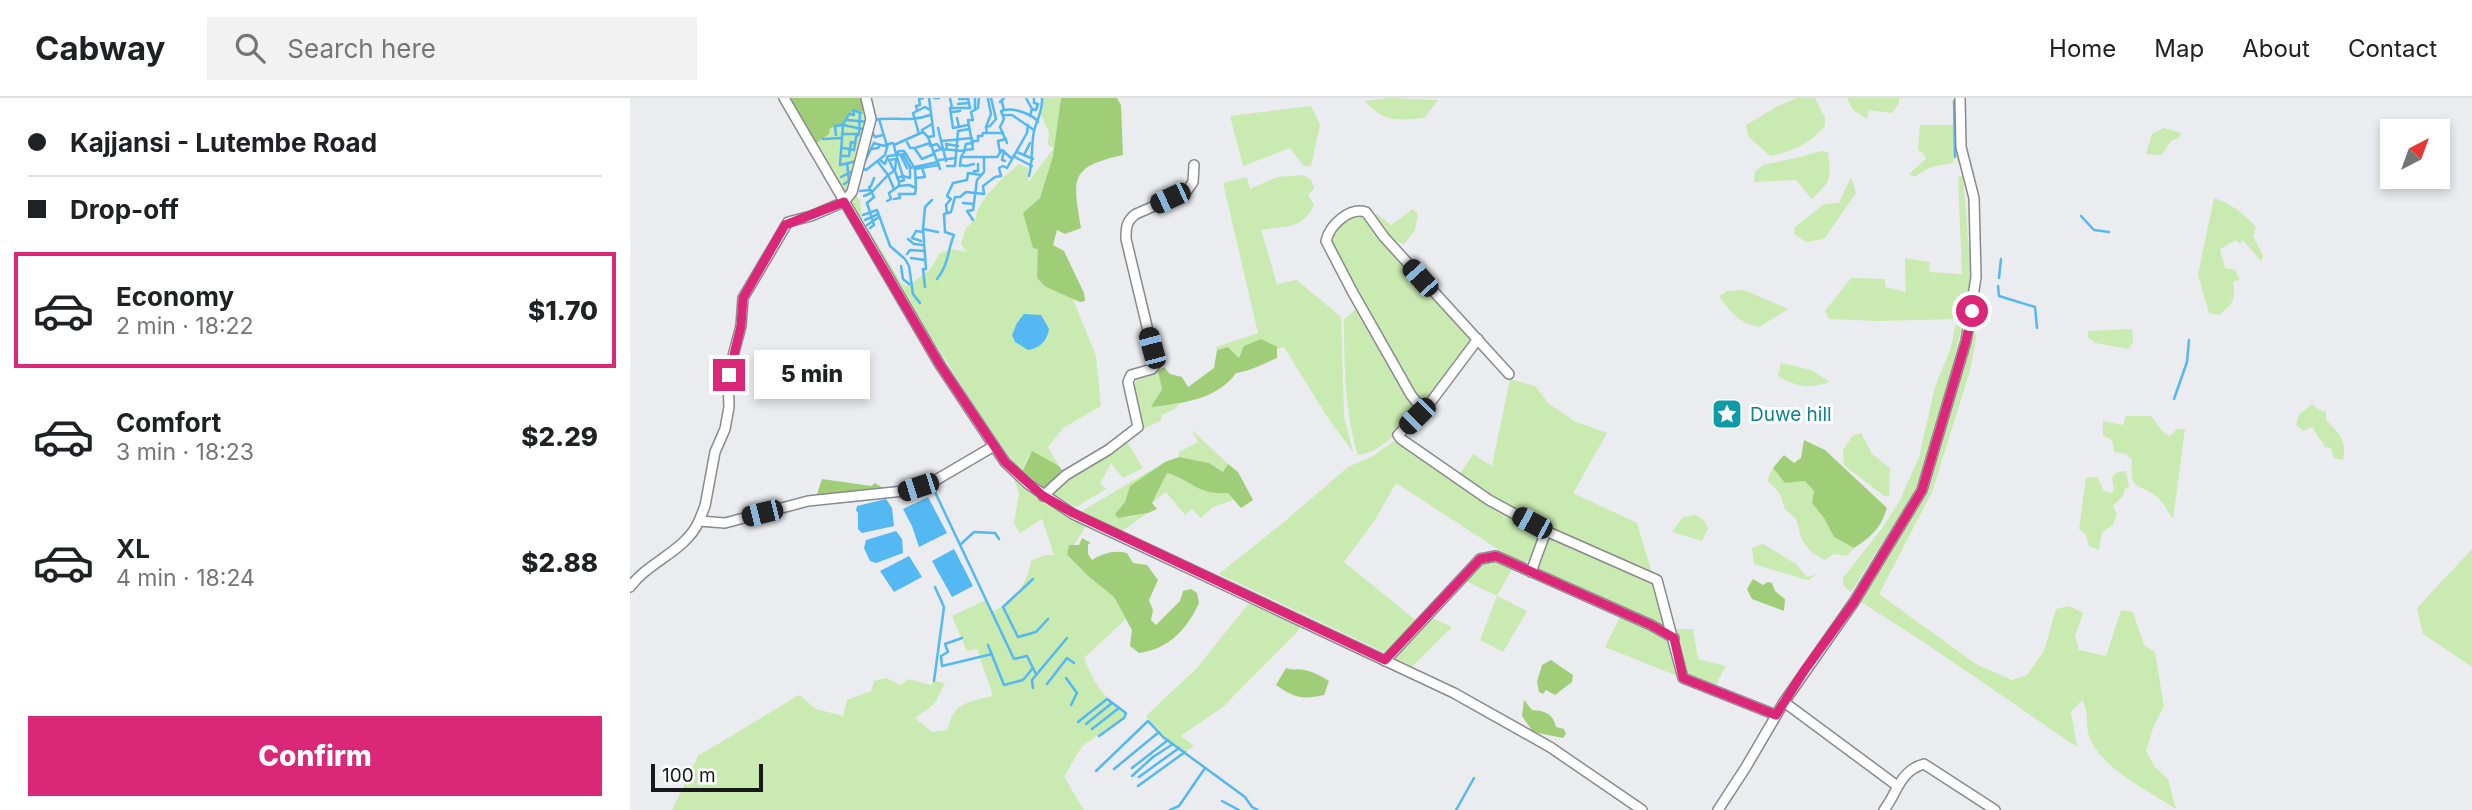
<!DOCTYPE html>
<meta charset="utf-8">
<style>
body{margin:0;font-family:Inter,sans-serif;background:#f2f2f2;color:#202124;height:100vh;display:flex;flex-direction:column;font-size:26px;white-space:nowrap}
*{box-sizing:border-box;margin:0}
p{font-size:23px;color:#757577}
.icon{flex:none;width:38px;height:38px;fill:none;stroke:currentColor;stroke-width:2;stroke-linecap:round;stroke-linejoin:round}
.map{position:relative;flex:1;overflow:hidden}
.side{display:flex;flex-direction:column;background:#fff;width:630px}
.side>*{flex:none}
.hud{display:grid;align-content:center;height:154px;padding:0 28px;background:#fff}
.needle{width:46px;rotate:41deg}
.tools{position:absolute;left:1750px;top:21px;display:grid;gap:14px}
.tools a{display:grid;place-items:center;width:70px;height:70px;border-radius:0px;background:#fff;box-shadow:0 4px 10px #0003;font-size:35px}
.scale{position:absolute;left:21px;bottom:18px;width:112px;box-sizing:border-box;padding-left:7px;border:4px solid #171819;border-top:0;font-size:19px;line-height:24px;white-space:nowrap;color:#171819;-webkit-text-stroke:5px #fff;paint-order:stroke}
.end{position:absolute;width:32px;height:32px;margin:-16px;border:9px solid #db2777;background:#fff;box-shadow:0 0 0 4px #fff}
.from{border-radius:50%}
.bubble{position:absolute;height:49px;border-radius:0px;background:#fff;box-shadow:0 4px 10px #0003;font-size:23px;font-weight:800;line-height:49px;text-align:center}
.car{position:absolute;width:21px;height:42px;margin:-21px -10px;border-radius:9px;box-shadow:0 0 5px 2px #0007;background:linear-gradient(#222 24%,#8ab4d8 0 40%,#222 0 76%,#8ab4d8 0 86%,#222 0)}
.hud b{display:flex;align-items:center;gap:24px;height:66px;font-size:26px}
.hud b+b{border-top:2px solid #e0e0e0}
.hud i{width:18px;height:18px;background:#202124}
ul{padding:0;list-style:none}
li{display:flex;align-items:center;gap:21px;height:116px;margin:0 14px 10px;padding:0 14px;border:4px solid transparent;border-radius:0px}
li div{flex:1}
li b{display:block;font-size:26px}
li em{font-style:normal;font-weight:800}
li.active{border-color:#db2777}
li>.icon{width:63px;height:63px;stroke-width:1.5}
.primary-button{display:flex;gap:14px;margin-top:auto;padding:14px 28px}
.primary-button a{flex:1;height:80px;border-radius:0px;background:#db2777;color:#fff;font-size:28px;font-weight:800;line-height:80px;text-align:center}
header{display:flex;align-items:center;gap:42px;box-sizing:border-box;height:98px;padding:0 35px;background:#fff;border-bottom:2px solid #e0e0e0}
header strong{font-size:33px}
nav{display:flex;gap:38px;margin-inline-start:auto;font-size:24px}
.search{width:490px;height:63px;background:#f2f2f2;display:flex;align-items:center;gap:18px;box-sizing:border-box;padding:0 24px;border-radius:0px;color:#757577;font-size:26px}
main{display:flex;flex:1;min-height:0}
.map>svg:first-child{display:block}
</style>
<header>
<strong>Cabway</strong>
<div class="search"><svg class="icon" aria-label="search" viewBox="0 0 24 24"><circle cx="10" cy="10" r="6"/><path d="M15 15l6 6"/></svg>Search here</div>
<nav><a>Home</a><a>Map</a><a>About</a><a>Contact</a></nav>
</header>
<main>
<section class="side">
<div class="hud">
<b><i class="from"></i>Kajjansi - Lutembe Road</b>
<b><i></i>Drop-off</b>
</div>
<ul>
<li class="active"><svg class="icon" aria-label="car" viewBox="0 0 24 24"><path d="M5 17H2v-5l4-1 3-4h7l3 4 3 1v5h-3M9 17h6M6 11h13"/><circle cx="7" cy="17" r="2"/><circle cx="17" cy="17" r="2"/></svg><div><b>Economy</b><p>2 min · 18:22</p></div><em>$1.70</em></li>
<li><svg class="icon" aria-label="car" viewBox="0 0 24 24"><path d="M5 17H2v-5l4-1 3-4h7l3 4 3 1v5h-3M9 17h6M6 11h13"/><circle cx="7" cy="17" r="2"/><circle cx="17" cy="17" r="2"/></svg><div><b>Comfort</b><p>3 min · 18:23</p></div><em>$2.29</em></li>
<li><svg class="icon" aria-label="car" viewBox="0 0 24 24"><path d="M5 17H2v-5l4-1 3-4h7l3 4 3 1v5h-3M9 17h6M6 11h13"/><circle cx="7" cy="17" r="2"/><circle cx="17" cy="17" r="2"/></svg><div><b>XL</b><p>4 min · 18:24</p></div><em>$2.88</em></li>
</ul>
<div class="primary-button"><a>Confirm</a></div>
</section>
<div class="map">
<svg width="1842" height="712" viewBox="0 0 1842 712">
<rect width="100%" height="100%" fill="#ebecef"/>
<g fill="#c9eab0">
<path d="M412 0H431L423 58 410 100 393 116 403 149 408 150 416 189 443 201 466 258 471 308 433 330 418 349 429 368 402 354 396 362 392 374C357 333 332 286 302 241 273 197 246 150 219 104L225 96 230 102 232 121 272 186 277 188 300 172 309 156 323 151 336 154 331 145 336 130 346 120C347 103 375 77 389 66L398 70V84L424 50 418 47 419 35 411 16Z"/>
<path d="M758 0 808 2 794 20C767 22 754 25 735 3Z"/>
<path d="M1167 0H1185L1195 20V28C1181 45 1161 54 1140 58L1118 38 1116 27 1148 8Z"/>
<polygon points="1217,0 1269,0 1269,5 1262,15 1239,12 1237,21 1223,12"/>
<polygon points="681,8 690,27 681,68 674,68 660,50 613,68 600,18"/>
<polygon points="223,12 237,14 238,24 219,95 214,98 185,46 199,36 200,30 213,27"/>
<polygon points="1290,27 1328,27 1330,62 1328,65 1326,58 1323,58 1323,65 1301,69 1284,79 1279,76 1296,61 1293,55 1288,52"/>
<polygon points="1534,30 1551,35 1549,40 1541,43 1532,57 1516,56 1522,36"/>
<path d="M1191 53 1198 54C1201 79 1202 83 1182 101L1166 82 1124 84 1125 74 1133 67 1166 60Z"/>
<path d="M673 77 681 82 684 90 678 97 684 107C671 133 656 127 631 132L647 186 667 182 711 219 714 318 723 354 698 320 654 249 609 260 598 249 587 252 586 249 628 235 593 85 617 79 620 91 647 79Z"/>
<polygon points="1331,78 1333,80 1341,177 1339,197 1319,284 1291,378 1283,396 1221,494 1213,487 1213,480 1253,429 1270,402 1289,359 1305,289 1320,252 1327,221 1248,223 1199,221 1195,213 1221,180 1255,181 1255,189 1276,194 1275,160 1300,164 1299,174 1332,176 1328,79"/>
<polygon points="1221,79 1226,95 1194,141 1176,144 1164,136 1165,129 1194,106 1209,105"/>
<path d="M1584 100C1599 104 1615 117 1626 129L1623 138 1633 158 1631 163 1613 142 1610 146 1606 142 1590 151 1595 170 1605 172 1610 181 1603 184C1606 201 1603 207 1589 217L1579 215 1568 177Z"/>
<polygon points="783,111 788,116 785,132 774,146 760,141 743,117 747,116 761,127"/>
<path d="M731 115 842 242 840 249 794 310 699 144C702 127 716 120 731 115Z"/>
<path d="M1114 192 1158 211 1129 229C1109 225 1100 214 1089 198L1097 193Z"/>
<path d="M728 209 790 312C774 327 752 355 728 357 715 314 714 267 714 222Z"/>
<path d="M1342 229H1344L1346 240 1340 273 1302 394 1249 496 1346 566 1382 582 1397 577 1414 553 1426 511 1439 508 1453 515 1445 538 1449 552 1476 558 1491 512 1503 514 1514 547 1525 554 1534 609 1524 627 1516 653 1524 668 1538 681 1546 711C1519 693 1471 671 1459 638 1455 625 1460 616 1452 602L1441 614 1447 649 1292 543 1228 502 1292 401 1312 344Z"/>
<polygon points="1502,231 1503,245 1498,251 1466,245 1458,240 1458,233"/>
<path d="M1151 265 1181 272 1200 284C1180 291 1166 289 1148 278Z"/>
<polygon points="528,273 532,290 522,309 549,306 545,311 532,317 531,322 514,331 503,290 507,280"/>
<path d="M880 281 905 288 919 306 944 323 977 335 943 395 1007 425 1022 475 1020 477C955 448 887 421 828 379L843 356 862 368Z"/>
<path d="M1682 306 1688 311 1696 314V322C1710 336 1717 342 1713 362L1704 360 1701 350 1695 349 1682 329 1673 333 1666 327 1669 317Z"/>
<path d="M1496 318H1521L1534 335 1540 338 1547 331H1555L1543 421C1538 414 1533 403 1526 398 1504 383 1500 392 1502 361L1496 356 1484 354 1482 342 1473 338V323L1493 327Z"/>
<polygon points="562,332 598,366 593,374 579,365 549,359 549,354 568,344"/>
<polygon points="1231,335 1242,356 1260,370 1259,398 1254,398 1214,367 1213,352 1223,337"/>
<polygon points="765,342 842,396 908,431 912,438 903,461 891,466 766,385 745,422 714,464 788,524 758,556 589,476 654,424 718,369 745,357"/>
<polygon points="497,344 513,370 493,380 481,365 470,386 476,391 446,409 421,395 440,377"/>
<polygon points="535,364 500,389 495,404 485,416 500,419 518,415 492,433 452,413"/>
<polygon points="1143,370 1155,385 1175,383 1184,393 1182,405 1194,420 1204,439 1224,450 1217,458 1204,456 1195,462 1182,455 1172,442 1166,421 1155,411 1150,396 1137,382"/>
<polygon points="1496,373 1499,389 1494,392 1493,398 1483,408 1487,416 1483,427 1472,434 1469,452 1459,448 1456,437 1449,431 1456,380 1467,379 1474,393 1481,395 1484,392 1482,379 1487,374"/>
<path d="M537 375C561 383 569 397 598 395L604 402 583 409 571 420 562 411 555 417 536 394 522 405Z"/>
<path d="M383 379 407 398 456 428 437 458 458 478 484 499 496 521 454 560C465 587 472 598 496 615L494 620 452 648 434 679 454 712H42L68 658 169 597 186 611 213 618 217 602 241 593 244 583 256 580 271 587 278 581 301 587 304 583 315 585 305 605 285 620 302 634 318 632C321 605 341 603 363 598L347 551 337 553 322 518 356 502 362 514C383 504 398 487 401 463L415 457H424L412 421 390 435 384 425 389 395Z"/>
<polygon points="1066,417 1074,423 1078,430 1072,443 1042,434 1053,419"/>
<polygon points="921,438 961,458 1021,483 1028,489 1036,532 907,471 912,454"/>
<polygon points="1133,446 1166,466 1177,479 1186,476 1179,482 1173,481 1124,466 1122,450"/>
<polygon points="1842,451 1842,569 1793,536 1787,510"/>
<polygon points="861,460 883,469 867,498 897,513 873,554 850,542 867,498 836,483 847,469"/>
<polygon points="619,505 671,527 667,534 594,608 551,638 564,648 555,654 533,639 516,618 566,571"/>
<polygon points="991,517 1039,540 1050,579 975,549"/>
<polygon points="800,519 822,529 781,570 763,560"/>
<path d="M1046 531H1063L1068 561 1096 568 1084 590C1047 574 1052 568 1046 531Z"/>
</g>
<g fill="#a0ce78">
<polygon points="159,0 234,0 237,14 223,12 213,27 200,30 199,36 185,46"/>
<path d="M431 0H487L491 7 493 57C438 69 443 81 451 130L435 136 427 132 423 147 434 153 454 195 455 203 450 204 416 189 407 180 408 151 403 150 393 115 410 100 423 58Z"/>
<path d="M631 241 647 249V260C633 266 620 273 606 275 588 301 551 306 521 309L532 291 528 273 534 269 540 276 552 279 558 289 584 270 587 252 598 249 609 260 614 248Z"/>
<path d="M1174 342 1195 352 1257 410C1251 430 1241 439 1224 450L1204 439 1194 420 1182 405 1184 393 1175 383 1155 385 1143 370 1154 357 1164 365 1171 360Z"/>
<polygon points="402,353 429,368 434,375 415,391 392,374"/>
<path d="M549 359 579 365 593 374 598 366 608 374 623 402 611 410 598 395C567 397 563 383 537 375L522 405 527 411 518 415 488 420 485 416 495 404 500 388 535 364Z"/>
<polygon points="192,381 241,388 245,385 255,391 186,399"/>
<path d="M452 440 461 445 458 446V456L462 462C474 455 484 452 497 455L503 465 517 467 528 482 519 502 523 512 521 522 526 527 550 503 553 493 561 491 567 495 569 505C557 531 539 551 509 555L500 548 502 532 484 499 458 478 437 457 439 447H449Z"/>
<polygon points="1123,481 1133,487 1138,484 1142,485 1145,493 1155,501 1154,513 1122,501 1117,491"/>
<polygon points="921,562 943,577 942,584 925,597 916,592 913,596 909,594 907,584 912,567"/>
<path d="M656 570C664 573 668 570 675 572 683 574 692 578 699 583L694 597C672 602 665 600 646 587Z"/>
<path d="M894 602 902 612C914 613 923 615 926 629L934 631 936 636 933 640 903 634 892 618Z"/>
</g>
<g fill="#54b8f2">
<path d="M394 216 411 217 419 231C417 243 410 250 398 252L385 244 382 237 387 225Z"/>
<polygon points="298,399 317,435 289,449 282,428 273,411"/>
<polygon points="256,401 262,410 264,428 232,435 228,431 228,415 226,412 227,408"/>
<polygon points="266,433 272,441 273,455 246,465 240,463 234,450 236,442"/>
<polygon points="324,451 343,488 322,499 302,463"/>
<polygon points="279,458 292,479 264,494 250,473"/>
</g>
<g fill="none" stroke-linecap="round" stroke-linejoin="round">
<g stroke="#54b8f2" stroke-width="2.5">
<polyline points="304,0 309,0"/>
<polyline points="320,0 322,10"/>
<polyline points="338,0 340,10"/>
<polyline points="345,0 345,10"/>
<polyline points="374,0 370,4 372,4 374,12 371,13 374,21 370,29 377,45"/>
<polyline points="396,0 402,11"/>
<polyline points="329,1 338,1"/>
<polyline points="1324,3 1325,59"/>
<polyline points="328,6 339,5"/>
<polyline points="287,12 286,8 290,7 289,1 293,0"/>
<path d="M374 12C384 10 403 16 408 24"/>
<polyline points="321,14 330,13"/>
<polyline points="374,17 382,17 404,32"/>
<polyline points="400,18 402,11 406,12 408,6 404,5 404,0"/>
<polyline points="327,20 329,29"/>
<polyline points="217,22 238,24"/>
<path d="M244 24V22C264 18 279 25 300 17"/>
<polyline points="338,27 323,30 320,10 340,10"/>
<polyline points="356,29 361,16 358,1"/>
<polyline points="308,30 316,63"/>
<polyline points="292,32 302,26"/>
<polyline points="242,34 245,39 253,37"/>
<polyline points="357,35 356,29 360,28 366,21 361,0"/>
<polyline points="212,36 229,36 226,39 224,52 213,50"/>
<polyline points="229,36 230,15"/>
<polyline points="289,36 283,15 295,9 300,12"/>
<polyline points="206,37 205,28 213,27 237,32"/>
<polyline points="298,39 304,38 299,0"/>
<polyline points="193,41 211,40"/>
<polyline points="312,43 342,40"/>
<polyline points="343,43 348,43 348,38 352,38 353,35 373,35"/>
<polyline points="277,44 280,50 285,50 300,45"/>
<polyline points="264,48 266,56 269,53 274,53 285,71 309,67"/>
<polyline points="300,48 307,46 311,51"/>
<polyline points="242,51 248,50 250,47 257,48 249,21"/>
<polyline points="285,51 292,61 304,56"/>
<polyline points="317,51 316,46 328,48"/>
<polyline points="374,53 372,62 375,63"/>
<polyline points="303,54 311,51 334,53 336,46 343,45"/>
<polyline points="370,54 368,43 376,41"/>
<polyline points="387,54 403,61"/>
<polyline points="266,56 274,82 269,84 269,88"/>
<polyline points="273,57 280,69"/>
<polyline points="394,57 400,45"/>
<polyline points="211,58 219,58 221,44 224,45"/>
<polyline points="271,58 277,70"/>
<polyline points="383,58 402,68"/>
<polyline points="332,59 367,59 372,52 381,60"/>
<polyline points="250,62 255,66 258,58 276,56"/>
<polyline points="266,62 265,73 269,84"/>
<polyline points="309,62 326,60"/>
<polyline points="226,65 227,63 210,67 213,27 219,16 224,17 223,12 231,15"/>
<polyline points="233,67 244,45 250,47"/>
<polyline points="331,67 336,68 344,66"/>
<polyline points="317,68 325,68 328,33 339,31"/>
<polyline points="330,68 331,59 335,52 343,51 338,22 343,22 341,14 348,10 349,0"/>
<polyline points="231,70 236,72 255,57 258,46 263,45 264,47 293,34 298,39 310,71"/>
<polyline points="344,76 344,73 348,73 348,66"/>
<path d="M399 78C403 63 401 48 404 33 407 21 413 13 412 0"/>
<polyline points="211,79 225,72"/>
<polyline points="267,80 273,78 280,80 280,70 308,64"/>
<polyline points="286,80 295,79 292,70"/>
<polyline points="214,86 219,83 217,65"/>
<polyline points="264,91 258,77 264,73 259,62 266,61"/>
<polyline points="230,93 240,92"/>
<polyline points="234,98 241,95 258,77 248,64"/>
<polyline points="264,101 270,100 269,96 285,96 286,90"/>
<polyline points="257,103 261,101 259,95 269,88 279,87 286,90 285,71"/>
<polyline points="333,105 344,106"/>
<polyline points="317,115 316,107 321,101 317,98 323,85 337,82 338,75 351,77"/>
<polyline points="233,117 247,112 260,148 275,161 279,168 283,196 290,205"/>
<polyline points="1451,118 1464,132 1479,134"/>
<polyline points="235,122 248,116"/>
<polyline points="343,122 337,113 343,112 347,82 354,74 354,60"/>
<polyline points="237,127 249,119"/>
<polyline points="240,130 244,127 237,105 244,99 239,89 241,88 244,80"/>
<polyline points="293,131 295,109 302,102"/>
<polyline points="278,141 284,146 293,147"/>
<polyline points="291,143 282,140 286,133 293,134"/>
<polyline points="277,156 280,152 295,153"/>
<polyline points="281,160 295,162"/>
<polyline points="271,168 273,181 279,186"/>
<polyline points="1369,180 1371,161"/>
<path d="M307 181C319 166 317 154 324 137L315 134 314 116 321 114 325 99H330L336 94 354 96 353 88 365 79 371 78 369 70 373 68 377 70 397 35 398 27"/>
<polyline points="1368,188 1369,198 1405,209 1407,230"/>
<polyline points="295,189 293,171 296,171 293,131 308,134"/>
<polyline points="1544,301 1557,264 1559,242"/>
<polyline points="305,394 384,561 397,558 406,576"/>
<polyline points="331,446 344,434 365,435 369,441"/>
<polyline points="403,481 373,509 388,539 406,534 418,521"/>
<polyline points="332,540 315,546 318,554 311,558 312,568 362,556"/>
<polyline points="358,547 374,587 393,582 403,570"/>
<polyline points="436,580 447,595 441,607"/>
<polyline points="304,583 314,509 305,489"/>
<polyline points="417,586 437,560 444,565"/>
<polyline points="403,590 402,582 437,540"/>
<polyline points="448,624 477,601 496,615 494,620 469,638"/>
<polyline points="456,626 482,605"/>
<polyline points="462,631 489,610"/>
<polyline points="502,670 538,642"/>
<polyline points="484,671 529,634"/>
<polyline points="466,673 518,623 533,639 615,699 622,709 628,712"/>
<polyline points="502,678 523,659 543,646"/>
<polyline points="509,679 549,650"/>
<polyline points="508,688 555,654"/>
<polyline points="592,703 609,712"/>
<polyline points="540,712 549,708 575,670"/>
<polyline points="826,712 844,680"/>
</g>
<g stroke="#898a8d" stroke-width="12">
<g id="minor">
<polyline points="154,0 310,267 364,348 375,364 398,386 443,416 824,595 920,649 1012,712"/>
<polyline points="848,241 800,305 768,337 771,341 859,402 916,433 1027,482 1053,580 1146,617"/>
<path d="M793 312 781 297 722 193 696 143C700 126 720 109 736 114L754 139 879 276"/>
<path d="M413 398 436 377 478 352 508 329 498 284 501 277 522 271 526 266 496 141C496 130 496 123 506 116L556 94 563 84 564 67"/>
<polyline points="69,423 75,408 85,354 95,331 99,309 98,277 111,228 113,200 158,124 181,118 214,104 222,94 241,21 236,0"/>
<polyline points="901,474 916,433"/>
<path d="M0 489C19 463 56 453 69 423L95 425 178 403 274 393 306 382 364 348"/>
<polyline points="755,563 850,461 866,458 1021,527 1044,540"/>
<polyline points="1154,604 1266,687"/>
<polyline points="1088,712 1116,669 1154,604 1224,504 1292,392 1336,243 1346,179 1344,100 1331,49 1330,0"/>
<path d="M1254 712C1267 696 1269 673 1294 666L1365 712"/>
</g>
</g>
<use href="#minor" stroke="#fff" stroke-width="9"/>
</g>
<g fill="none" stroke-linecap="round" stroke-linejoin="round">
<polyline stroke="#db2777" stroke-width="9" points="99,277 111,228 113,200 155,127 214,104 310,267 375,364 413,398 443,415 755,562 850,461 866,458 1021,527 1044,540 1053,580 1146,617 1174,573 1224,504 1292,392 1336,243 1342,213"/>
</g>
<defs>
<g id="sight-square" transform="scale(1.575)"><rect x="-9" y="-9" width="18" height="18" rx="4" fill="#0f9aa8" stroke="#fff"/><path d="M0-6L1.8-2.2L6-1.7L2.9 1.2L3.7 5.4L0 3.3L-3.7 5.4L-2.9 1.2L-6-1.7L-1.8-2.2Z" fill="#fff"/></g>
</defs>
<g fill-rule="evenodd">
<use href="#sight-square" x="1097" y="316"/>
</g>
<g text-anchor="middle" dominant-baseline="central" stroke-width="6" stroke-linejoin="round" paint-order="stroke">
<g font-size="19" fill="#0d838f" stroke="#fff" text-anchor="start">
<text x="1120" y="316">Duwe hill</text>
</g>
</g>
</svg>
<div class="tools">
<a><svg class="needle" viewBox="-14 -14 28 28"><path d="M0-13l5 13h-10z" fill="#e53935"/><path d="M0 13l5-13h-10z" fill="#757577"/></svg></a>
</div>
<div class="scale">100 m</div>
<i class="end from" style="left:1342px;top:213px"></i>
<i class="end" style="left:99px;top:277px"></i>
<div class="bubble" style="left:124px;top:252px;width:116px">5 min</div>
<i class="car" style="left:540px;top:100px;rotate:245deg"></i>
<i class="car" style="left:790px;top:180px;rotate:318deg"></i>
<i class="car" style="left:522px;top:250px;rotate:345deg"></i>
<i class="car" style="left:787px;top:318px;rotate:225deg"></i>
<i class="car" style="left:288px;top:389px;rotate:252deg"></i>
<i class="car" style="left:132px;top:415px;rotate:256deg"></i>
<i class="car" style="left:902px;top:425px;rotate:298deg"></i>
</div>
</main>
